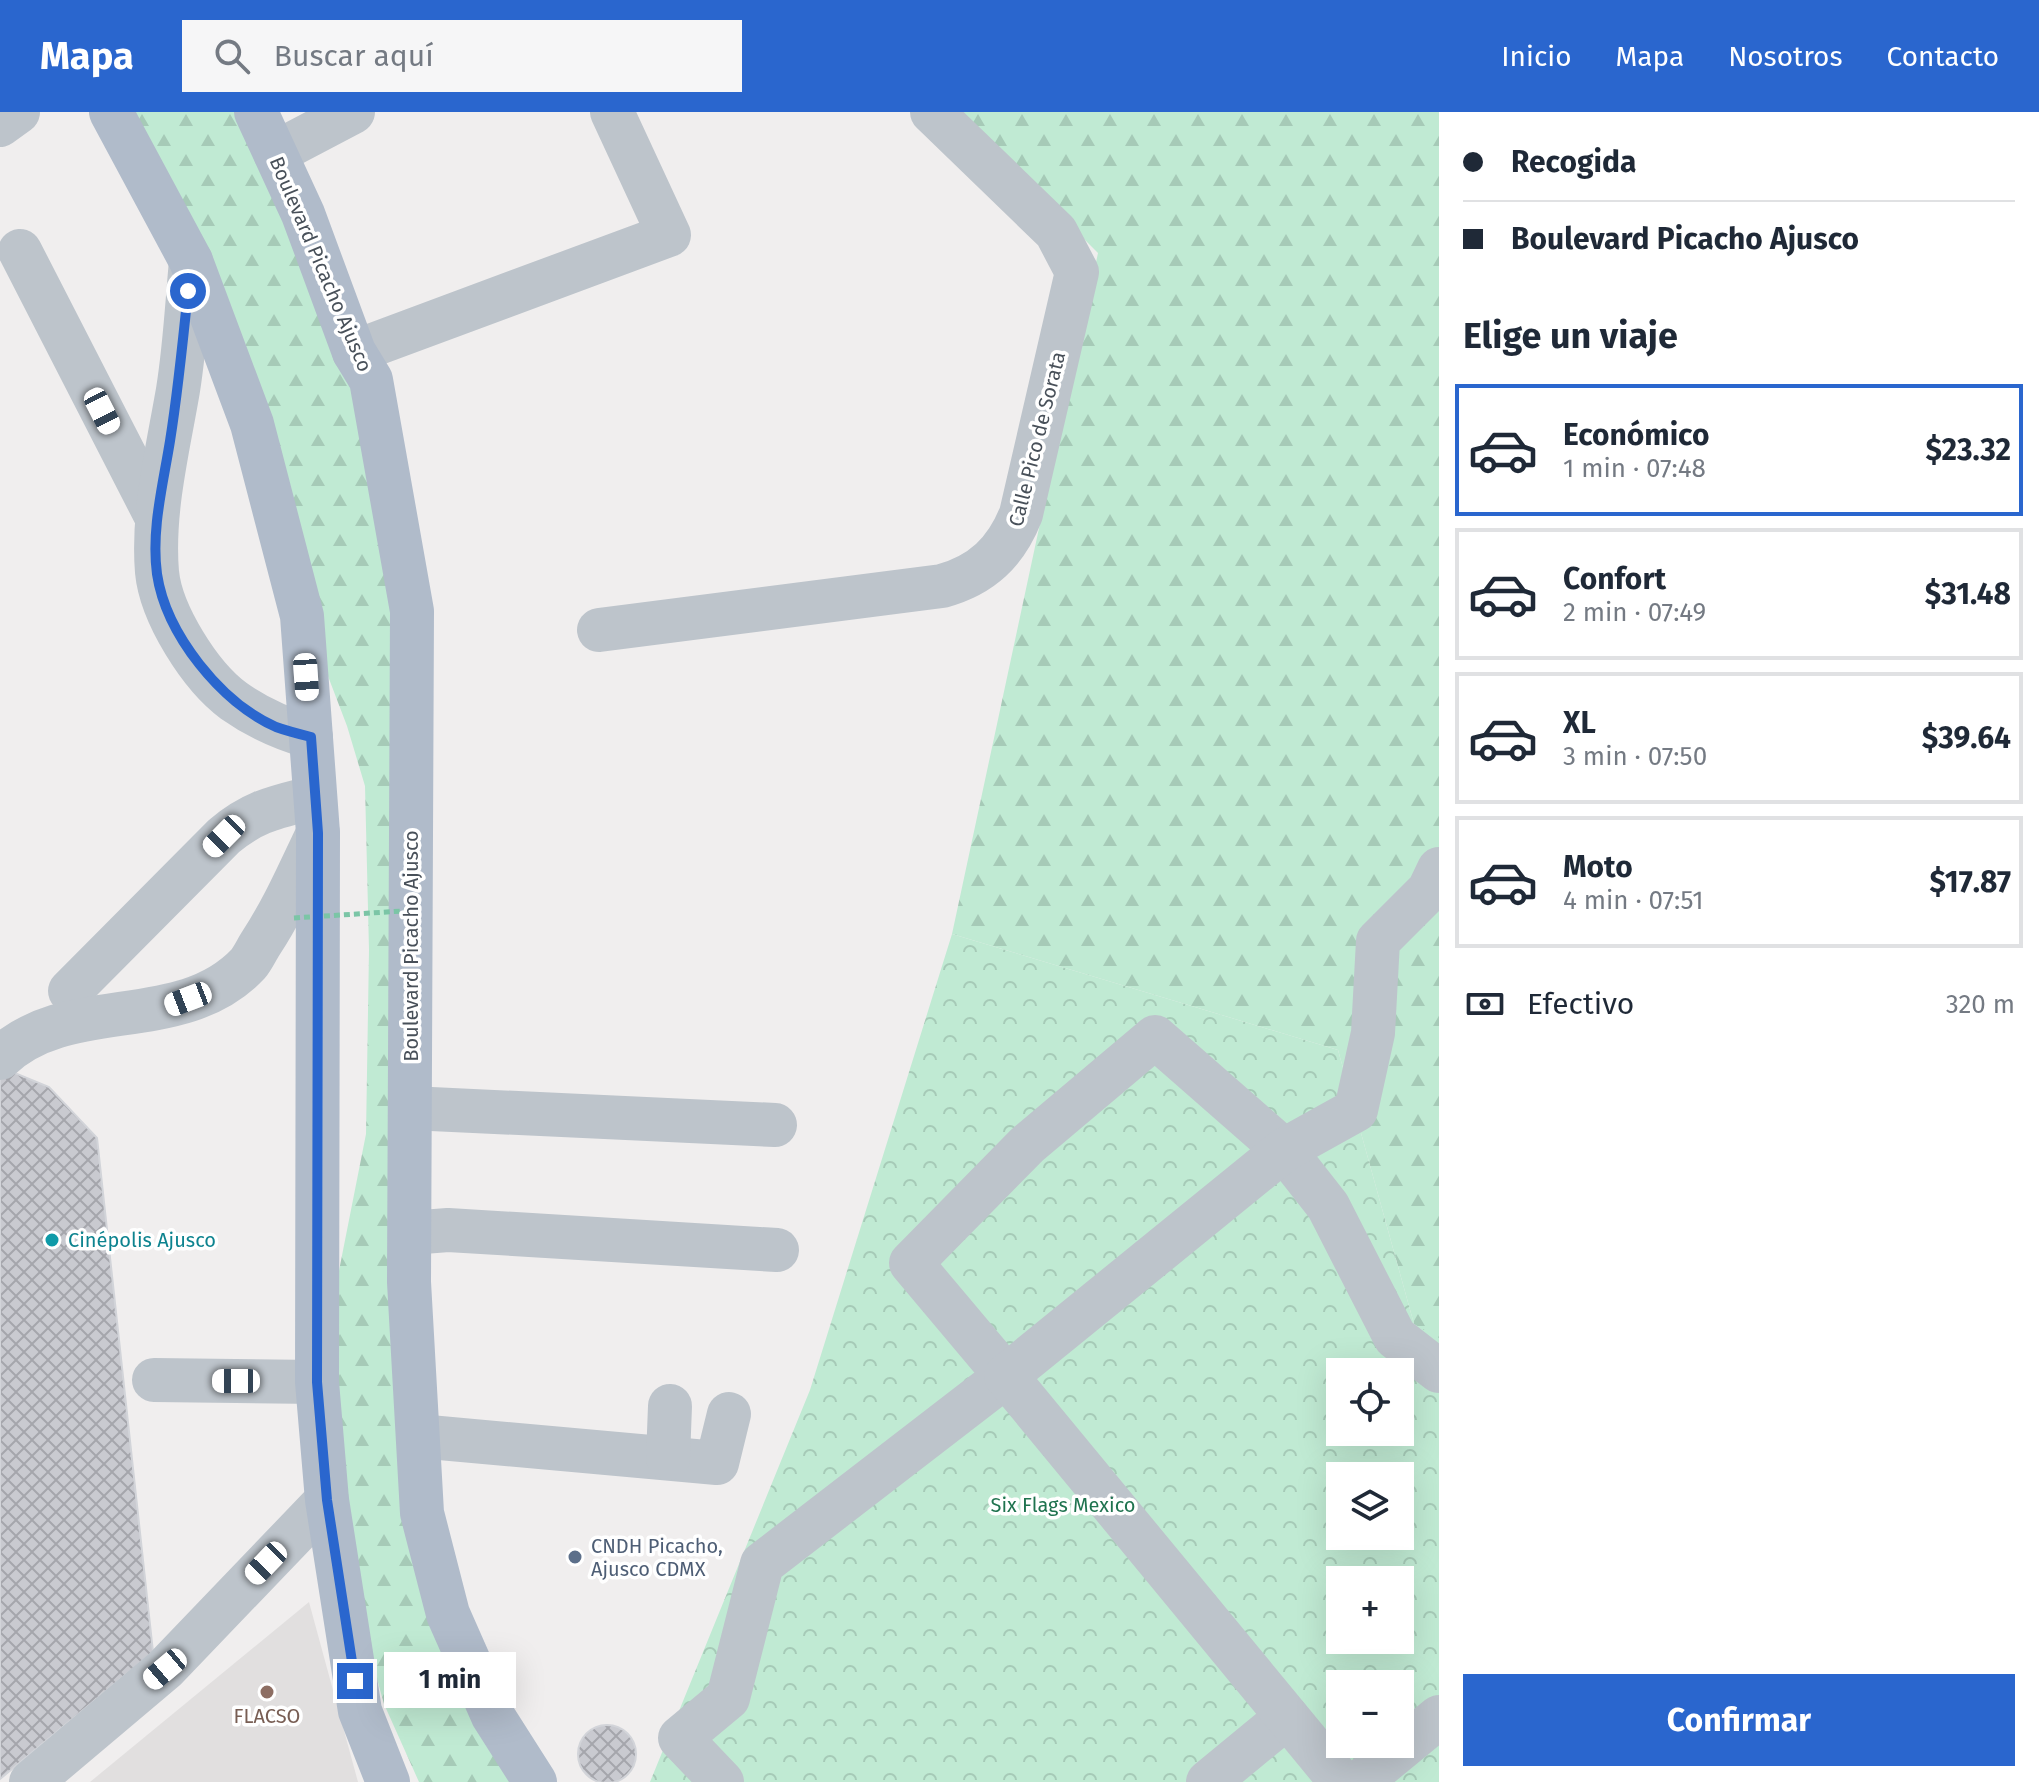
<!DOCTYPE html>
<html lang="es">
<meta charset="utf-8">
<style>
body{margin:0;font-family:"Fira Sans",sans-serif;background:#f6f6f7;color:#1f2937;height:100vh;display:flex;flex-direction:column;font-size:30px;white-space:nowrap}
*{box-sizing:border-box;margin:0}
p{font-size:26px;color:#747a83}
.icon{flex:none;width:44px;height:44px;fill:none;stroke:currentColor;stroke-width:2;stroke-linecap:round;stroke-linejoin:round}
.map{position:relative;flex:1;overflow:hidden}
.sheet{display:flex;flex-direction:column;background:#fff;width:600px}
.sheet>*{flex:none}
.top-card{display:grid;align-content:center;height:176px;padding:0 24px;background:#fff}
.controls{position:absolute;left:1326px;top:1246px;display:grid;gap:16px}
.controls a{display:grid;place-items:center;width:88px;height:88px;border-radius:0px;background:#fff;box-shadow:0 8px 32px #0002;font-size:40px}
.end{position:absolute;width:36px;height:36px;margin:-18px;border:10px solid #2a66ce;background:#fff;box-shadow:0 0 0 4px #fff}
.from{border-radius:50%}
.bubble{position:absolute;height:56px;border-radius:0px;background:#fff;box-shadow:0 8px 32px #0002;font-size:26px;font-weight:700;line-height:56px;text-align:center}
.car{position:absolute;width:24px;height:48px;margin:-24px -12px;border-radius:10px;box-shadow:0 0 6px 2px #0007;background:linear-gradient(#fff 24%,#345 0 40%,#fff 0 76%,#345 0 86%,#fff 0)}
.top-card b{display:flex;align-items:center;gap:28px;height:76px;font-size:30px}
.top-card b+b{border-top:2px solid #e0e1e3}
.top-card i{width:20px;height:20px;background:#1f2937}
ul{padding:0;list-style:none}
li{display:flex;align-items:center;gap:24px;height:132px;margin:0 16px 12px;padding:0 8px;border:4px solid #e0e1e3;border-radius:0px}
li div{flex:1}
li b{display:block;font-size:30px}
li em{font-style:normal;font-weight:700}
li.active{border-color:#2a66ce}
li>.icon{width:72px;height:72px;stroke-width:1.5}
h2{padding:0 24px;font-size:36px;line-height:96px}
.pay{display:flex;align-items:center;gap:20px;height:88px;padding:0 24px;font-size:30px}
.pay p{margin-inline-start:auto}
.button{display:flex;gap:16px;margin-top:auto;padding:16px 24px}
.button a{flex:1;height:92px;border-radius:0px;background:#2a66ce;color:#fff;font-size:32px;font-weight:700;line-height:92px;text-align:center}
header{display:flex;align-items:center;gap:48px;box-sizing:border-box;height:112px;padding:0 40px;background:#2a66ce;color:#fff}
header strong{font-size:38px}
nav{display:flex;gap:44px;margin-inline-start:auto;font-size:28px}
.search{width:560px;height:72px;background:#f6f6f7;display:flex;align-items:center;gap:20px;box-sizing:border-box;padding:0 28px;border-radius:0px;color:#747a83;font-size:30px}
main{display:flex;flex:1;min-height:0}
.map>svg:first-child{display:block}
</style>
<header>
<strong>Mapa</strong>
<div class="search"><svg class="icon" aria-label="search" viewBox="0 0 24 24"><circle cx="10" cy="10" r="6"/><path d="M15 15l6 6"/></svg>Buscar aquí</div>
<nav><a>Inicio</a><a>Mapa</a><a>Nosotros</a><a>Contacto</a></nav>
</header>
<main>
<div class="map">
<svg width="1439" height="1670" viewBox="0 0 1439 1670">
<defs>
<pattern id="forest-firs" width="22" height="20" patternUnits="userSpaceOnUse" patternTransform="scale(2)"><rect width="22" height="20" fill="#c0ead3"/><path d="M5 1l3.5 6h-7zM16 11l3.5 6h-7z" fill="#a6cab7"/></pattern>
<pattern id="park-crowns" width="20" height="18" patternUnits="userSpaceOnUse" patternTransform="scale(2)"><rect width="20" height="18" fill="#c0ead3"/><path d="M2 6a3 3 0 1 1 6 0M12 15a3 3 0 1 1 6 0" fill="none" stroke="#a6cab7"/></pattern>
<pattern id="building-cross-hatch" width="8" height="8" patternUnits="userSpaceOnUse" patternTransform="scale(2)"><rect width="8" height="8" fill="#c9cad0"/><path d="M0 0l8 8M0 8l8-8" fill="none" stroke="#a5a6ac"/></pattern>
</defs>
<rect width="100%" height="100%" fill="#f0eeee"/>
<polygon fill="#e1dfdf" points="309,1490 358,1670 90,1670"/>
<g fill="url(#forest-firs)">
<polygon points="113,0 250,0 366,269 408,498 417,1400 521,1670 419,1670 384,1592 327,1387 317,1270 366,1022 369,838 365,674 347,614"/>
<polygon points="957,0 1439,0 1439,1237 1414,1212 1338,938 952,822 1098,141"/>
</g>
<path fill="url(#park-crowns)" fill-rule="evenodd" d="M952 822 1338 938 1414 1212 1439 1226V1670H650L810 1278ZM1340 1260H1400V1320H1340ZM1340 1364H1400V1424H1340ZM1340 1468H1400V1528H1340ZM1340 1572H1400V1632H1340Z"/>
<g fill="url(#building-cross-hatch)" stroke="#d2d4d9" stroke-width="2">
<polygon points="0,955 49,975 97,1026 153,1540 0,1667"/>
<circle cx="607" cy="1642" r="29"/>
</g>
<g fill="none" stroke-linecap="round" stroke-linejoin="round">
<g stroke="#bdc4cb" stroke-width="44">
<polyline points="0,13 18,0"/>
<polyline points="275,41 353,0"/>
<polyline points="20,139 157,406"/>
<path d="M191 149C187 192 185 235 178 278 168 337 152 399 157 460 161 502 200 564 234 589 258 606 283 617 311 625"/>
<polyline points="354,240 669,123 612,0"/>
<path d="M599 518 942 474C982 463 1006 440 1021 402L1077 160 1056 120 932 0"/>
<path d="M70 879 224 724C255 698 277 695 315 685"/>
<path d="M0 946C68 881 181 923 248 852 253 846 257 837 261 831 284 796 300 758 318 721"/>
<polyline points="410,996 775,1013"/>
<polyline points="410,1121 448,1118 777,1138"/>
<polyline points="154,1268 317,1270"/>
<polyline points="418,1324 717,1351 729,1302"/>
<polyline points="668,1346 670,1294"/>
<polyline points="31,1670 165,1557 327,1388"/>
<polyline points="722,1670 680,1626 728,1586 762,1452 1006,1264 911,1151 1027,1033 1155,925 1284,1038 1328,1094 1395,1225 1439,1259"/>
<polyline points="1208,1670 1287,1605"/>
<polyline points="1341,1670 1006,1264 1284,1038 1356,998 1373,921 1378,829 1429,778 1439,757"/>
<polyline points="1360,1670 1439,1605"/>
</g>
<g stroke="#b0bbca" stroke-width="44">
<polyline points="111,0 191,149 252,312 302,504 318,721 317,1270 327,1388 360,1599 388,1670"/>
<polyline points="256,0 303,102 354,240 371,268 412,499 409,1170 422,1401 448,1502 493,1604 535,1670"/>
</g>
<polyline stroke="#7bc5a6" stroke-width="5" stroke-dasharray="6 4" stroke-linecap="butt" points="294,806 418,798"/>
</g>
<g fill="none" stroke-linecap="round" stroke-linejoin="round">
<path stroke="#2a66ce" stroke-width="10" d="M188 179C183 229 178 279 170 329 163 373 151 418 157 462 166 522 221 591 276 615 287 619 299 622 311 625L318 721 317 1270 327 1388 355 1569"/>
</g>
<circle fill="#0f9aa8" stroke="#fff" stroke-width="3" cx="52" cy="1128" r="8"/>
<circle fill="#5c6f8a" stroke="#fff" stroke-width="3" cx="575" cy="1445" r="8"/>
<circle fill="#8d6e63" stroke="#fff" stroke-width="3" cx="267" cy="1580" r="8"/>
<g text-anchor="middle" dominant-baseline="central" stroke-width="7" stroke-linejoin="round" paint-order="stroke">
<g font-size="20" fill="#485059" stroke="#fff">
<text transform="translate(321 152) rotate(67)">Boulevard Picacho Ajusco</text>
<text transform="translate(1037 327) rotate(-76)">Calle Pico de Sorata</text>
<text transform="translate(411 834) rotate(-90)">Boulevard Picacho Ajusco</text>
</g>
<g font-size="20" fill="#0d838f" stroke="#fff" text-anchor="start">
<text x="68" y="1128">Cinépolis Ajusco</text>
</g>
<g font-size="20" fill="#1f734f" stroke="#fff">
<text x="1063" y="1393">Six Flags Mexico</text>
</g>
<g font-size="20" fill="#4e5e75" stroke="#fff" text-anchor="start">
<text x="591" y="1434">CNDH Picacho,<tspan x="591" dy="23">Ajusco CDMX</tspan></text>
</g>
<g font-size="20" fill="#785e54" stroke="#fff">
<text x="267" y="1604">FLACSO</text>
</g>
</g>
</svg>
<div class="controls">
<a><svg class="icon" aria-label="locate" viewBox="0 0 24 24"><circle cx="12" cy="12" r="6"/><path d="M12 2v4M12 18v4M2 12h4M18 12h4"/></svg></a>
<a><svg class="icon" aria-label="layers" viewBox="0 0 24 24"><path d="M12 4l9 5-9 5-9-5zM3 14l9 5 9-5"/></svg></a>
<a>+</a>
<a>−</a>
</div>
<i class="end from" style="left:188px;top:179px"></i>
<i class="end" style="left:355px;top:1569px"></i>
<div class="bubble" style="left:384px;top:1540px;width:132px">1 min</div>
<i class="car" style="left:102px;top:299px;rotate:153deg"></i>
<i class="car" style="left:306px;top:565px;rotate:176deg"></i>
<i class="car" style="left:224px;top:724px;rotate:225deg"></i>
<i class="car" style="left:188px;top:887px;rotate:249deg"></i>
<i class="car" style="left:236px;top:1269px;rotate:270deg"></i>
<i class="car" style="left:266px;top:1451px;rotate:224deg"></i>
<i class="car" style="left:165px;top:1557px;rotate:230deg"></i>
</div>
<section class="sheet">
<div class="top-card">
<b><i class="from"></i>Recogida</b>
<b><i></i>Boulevard Picacho Ajusco</b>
</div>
<h2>Elige un viaje</h2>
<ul>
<li class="active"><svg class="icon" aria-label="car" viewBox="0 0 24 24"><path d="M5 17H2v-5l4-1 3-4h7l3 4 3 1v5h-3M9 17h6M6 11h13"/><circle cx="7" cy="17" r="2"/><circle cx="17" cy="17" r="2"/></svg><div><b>Económico</b><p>1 min · 07:48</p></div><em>$23.32</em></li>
<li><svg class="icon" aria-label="car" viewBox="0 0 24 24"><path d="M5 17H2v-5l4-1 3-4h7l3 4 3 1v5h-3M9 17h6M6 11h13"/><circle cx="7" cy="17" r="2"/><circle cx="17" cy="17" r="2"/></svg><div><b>Confort</b><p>2 min · 07:49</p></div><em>$31.48</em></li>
<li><svg class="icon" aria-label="car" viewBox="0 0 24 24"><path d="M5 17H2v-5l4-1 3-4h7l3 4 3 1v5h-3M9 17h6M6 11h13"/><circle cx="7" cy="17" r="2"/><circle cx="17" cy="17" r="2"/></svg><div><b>XL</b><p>3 min · 07:50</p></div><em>$39.64</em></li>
<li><svg class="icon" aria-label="car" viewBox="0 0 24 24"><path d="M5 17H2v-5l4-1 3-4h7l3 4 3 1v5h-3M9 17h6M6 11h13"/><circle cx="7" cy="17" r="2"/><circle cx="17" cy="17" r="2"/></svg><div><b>Moto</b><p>4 min · 07:51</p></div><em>$17.87</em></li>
</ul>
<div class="pay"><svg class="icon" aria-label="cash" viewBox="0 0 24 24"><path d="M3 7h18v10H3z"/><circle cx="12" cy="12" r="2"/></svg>Efectivo<p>320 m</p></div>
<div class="button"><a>Confirmar</a></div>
</section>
</main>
